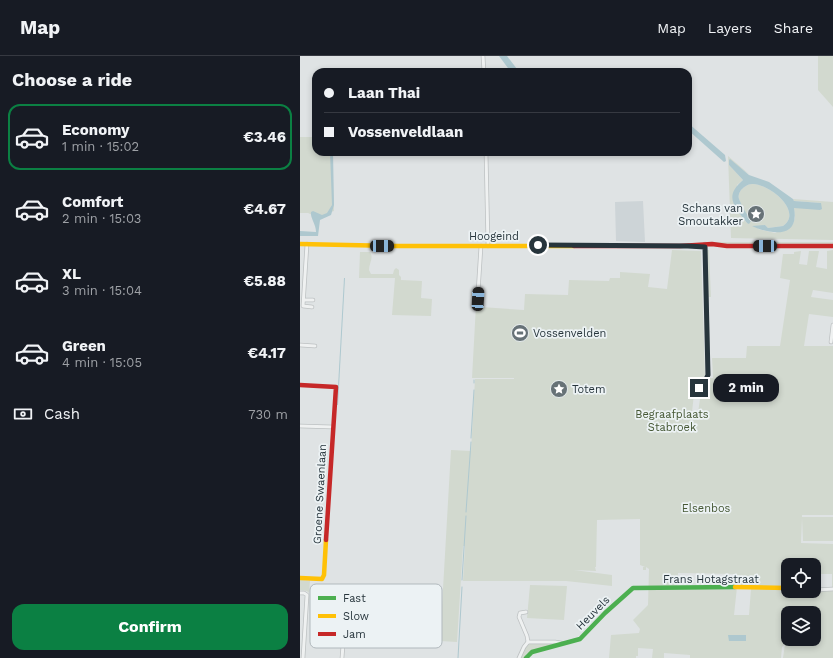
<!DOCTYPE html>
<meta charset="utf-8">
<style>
body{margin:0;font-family:"Work Sans",sans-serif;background:#242831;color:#f1f3f6;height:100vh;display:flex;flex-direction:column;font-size:15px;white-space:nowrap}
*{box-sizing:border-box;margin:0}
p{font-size:13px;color:#9ea1a6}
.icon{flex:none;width:22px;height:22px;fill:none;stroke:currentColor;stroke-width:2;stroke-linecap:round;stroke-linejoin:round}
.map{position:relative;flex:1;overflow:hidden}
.side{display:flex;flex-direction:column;background:#171b24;width:300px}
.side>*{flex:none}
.banner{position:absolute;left:12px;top:12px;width:380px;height:88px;border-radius:12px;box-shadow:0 2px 6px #0003;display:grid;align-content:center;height:88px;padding:0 12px;background:#171b24}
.buttons{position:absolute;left:481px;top:502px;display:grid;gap:8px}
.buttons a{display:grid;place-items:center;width:40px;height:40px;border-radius:8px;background:#171b24;box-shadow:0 2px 6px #0003;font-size:20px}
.end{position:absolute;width:18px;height:18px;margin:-9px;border:5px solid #27353c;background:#fff;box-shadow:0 0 0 2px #fff}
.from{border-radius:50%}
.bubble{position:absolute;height:28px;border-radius:12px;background:#171b24;box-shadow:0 2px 6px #0003;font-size:13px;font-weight:700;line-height:28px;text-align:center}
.car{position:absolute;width:12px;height:24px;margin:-12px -6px;border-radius:5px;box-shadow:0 0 3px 1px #0007;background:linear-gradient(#222 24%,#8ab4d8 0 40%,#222 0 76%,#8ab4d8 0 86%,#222 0)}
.banner b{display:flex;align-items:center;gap:14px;height:38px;font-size:15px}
.banner b+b{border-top:1px solid #363941}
.banner i{width:10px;height:10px;background:#f1f3f6}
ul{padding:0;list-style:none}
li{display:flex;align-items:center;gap:12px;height:66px;margin:0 8px 6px;padding:0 4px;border:2px solid transparent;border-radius:12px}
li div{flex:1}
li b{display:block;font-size:15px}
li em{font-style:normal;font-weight:700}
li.selected{border-color:#0b8043}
li>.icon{width:36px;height:36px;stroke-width:1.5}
h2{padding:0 12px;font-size:18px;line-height:48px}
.pay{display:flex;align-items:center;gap:10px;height:44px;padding:0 12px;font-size:15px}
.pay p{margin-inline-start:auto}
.button{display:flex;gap:8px;margin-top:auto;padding:8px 12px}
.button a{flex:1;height:46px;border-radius:12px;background:#0b8043;color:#fff;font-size:16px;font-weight:700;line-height:46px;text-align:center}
header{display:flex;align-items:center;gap:24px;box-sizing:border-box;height:56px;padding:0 20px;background:#171b24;border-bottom:1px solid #363941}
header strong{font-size:19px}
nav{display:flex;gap:22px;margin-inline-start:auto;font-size:14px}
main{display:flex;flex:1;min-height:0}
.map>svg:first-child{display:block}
</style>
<header>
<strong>Map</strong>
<nav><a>Map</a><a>Layers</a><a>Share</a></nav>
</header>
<main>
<section class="side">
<h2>Choose a ride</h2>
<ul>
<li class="selected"><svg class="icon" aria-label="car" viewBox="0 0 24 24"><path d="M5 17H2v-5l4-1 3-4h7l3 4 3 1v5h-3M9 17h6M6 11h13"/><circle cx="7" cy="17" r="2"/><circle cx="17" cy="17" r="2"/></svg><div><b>Economy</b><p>1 min · 15:02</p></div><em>€3.46</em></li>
<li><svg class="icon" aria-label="car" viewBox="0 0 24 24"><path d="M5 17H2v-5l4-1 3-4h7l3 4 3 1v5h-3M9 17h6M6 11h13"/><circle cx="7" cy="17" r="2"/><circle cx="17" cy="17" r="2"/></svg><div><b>Comfort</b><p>2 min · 15:03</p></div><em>€4.67</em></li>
<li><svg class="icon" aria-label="car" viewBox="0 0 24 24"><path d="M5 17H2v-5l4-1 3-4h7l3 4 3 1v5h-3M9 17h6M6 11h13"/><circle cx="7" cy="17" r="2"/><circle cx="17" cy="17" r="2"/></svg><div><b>XL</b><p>3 min · 15:04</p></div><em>€5.88</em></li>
<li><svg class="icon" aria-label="car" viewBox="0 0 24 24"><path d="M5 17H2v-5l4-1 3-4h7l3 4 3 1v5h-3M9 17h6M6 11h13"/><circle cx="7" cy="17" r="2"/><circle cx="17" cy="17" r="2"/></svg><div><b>Green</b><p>4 min · 15:05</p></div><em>€4.17</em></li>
</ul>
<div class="pay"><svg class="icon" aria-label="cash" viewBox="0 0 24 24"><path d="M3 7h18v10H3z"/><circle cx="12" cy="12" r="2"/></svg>Cash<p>730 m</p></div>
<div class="button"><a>Confirm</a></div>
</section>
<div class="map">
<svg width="533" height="602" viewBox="0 0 533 602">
<rect width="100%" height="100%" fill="#dfe3e4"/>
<polygon fill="#cdd4d7" points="343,145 345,186 316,185 315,146"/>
<g fill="#d2d9cf" fill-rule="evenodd">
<polygon points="518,0 533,0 533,51 518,34"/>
<polygon points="0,81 16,81 16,96 32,96 34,155 28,157 21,163 8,157 0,157"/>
<path d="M428 100 450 119 429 104V109L443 124 437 129 436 153 447 167 451 165C447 158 441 151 439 143 438 140 439 137 441 134 444 131 448 128 452 128 468 127 504 155 483 170L468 172 465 169 457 171 458 173 475 177 493 168 495 162 494 152 521 147 494 145 493 143 533 146V184L431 182Z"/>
<polygon points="413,186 533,186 533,188 420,188"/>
<path d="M372 194 401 195 405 320 403 321 388 322V326L390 328 393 327V329L392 331 396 334 394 338 392 356 398 357 401 336H400L402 330 408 322H413L412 302H446L447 290H480L490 224 480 222 483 198H494V196L501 195 499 208 507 209 509 195H519L516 211 527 213V195L533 194V237L513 234 511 241 533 244V261L509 258 504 290H533V459H502V461H533V485H503L502 462 501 487 533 488V532H532V518H514V509H488V531H437L434 559H449L451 533H488V535L533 534V602H483L485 588 482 591 481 602H390V599L364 597V602H352L353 593 338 592V600H336V602H309L311 579 339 577 340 573 333 564 348 549 349 513 346 511V514H343V511H345L340 509V463L297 464 296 511H295L296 515 274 514 312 519V530L266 525H163L165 490H163L157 586 140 585 151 394 171 395 175 323H214V322H172L176 249 181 251 224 254 225 238 268 239 269 224 309 225 310 222H320V216L350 218 348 231 367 233ZM378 517 435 518V532L377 530ZM488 557H514V583H488Z"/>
<polygon points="407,194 409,194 411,241 408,241"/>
<path d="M60 196H70C74 202 69 207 69 214L71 218H93L94 214 96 212 99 214V219L101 221V224L122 225 121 242 132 243 131 260 92 259 95 222H59Z"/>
<polygon points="0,524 10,525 9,537 7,535 0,534"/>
<polygon points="230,529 267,530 264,564 227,562"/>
<polygon points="230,586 256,587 226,598 225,602 220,602 225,590"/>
</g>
<g fill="#aec8cf">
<polygon points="199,0 207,0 217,13 215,15 211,16"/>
<polygon points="388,67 425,99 426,105 424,106 388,74"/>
<path d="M30 96H33L34 149 31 159 20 164 18 180H0V175L16 176C16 168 10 162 11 156L13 155 22 159 27 157 32 149Z"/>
<path d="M430 103 449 119 469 126 493 143 494 145 521 147 522 153 520 154 494 152C500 184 469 178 452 170L465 169 468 172 483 170C504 155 468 127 452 128 448 128 444 131 441 134 439 137 438 140 439 143 442 151 447 158 451 165L449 168 447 167C435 151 423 141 443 124L429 109V104Z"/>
<polygon points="44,222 45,222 38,349 37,349"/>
<polygon points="428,579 446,579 446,585 429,585"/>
</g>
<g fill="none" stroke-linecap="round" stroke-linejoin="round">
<g stroke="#aec8cf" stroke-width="1">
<polyline points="174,327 174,324"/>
<polyline points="171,382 174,334"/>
<polyline points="166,456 171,386"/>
<polyline points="162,524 166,460"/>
<polyline points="158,602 162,531"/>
</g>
<g stroke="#bdc1c2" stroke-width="4.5">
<g id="street">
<polyline points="183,0 184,16"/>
<polyline points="186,96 188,190"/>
<polyline points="7,188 3,250 12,251"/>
<polyline points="4,244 13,244"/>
<polyline points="177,252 181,190"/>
<polyline points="531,286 533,269"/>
<polyline points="0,289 15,290"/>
<polyline points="398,332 401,330 401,327 405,325 408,319 405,188"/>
<polyline points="0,370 33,371"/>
<polyline points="514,534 533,533"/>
<polyline points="0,537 4,537 7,539 3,602"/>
<polyline points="226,556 220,557 219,561 227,580 228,586"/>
<polyline points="42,602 44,576"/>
<polyline points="219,602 224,591 228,586 255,586 261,587"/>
</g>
</g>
<use href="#street" stroke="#eff1f1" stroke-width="3"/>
<polyline stroke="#4caf50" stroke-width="4.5" points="226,602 232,596 280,583 305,557 333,532 435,531"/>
<g stroke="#ffc107" stroke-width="4.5">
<polyline points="0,188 94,190 274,190"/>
<polyline points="0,522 22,523 24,519 26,484"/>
<polyline points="435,531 488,532"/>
</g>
<g stroke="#c62828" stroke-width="4.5">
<polyline points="274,190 380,190 412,188 427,190 533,190"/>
<polyline points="0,329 36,331 26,484"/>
</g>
</g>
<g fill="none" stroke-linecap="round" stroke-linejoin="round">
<polyline stroke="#27353c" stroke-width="5" points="238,189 388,190 405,191 408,319 405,325 401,327 399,332"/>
</g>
<defs>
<g id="sight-disc" transform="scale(0.9)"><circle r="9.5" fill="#677277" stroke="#ecf2f4"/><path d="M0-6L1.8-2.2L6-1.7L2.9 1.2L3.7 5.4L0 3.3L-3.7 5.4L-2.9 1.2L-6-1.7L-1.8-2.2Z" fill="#fff"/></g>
<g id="stadium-disc" transform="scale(0.9)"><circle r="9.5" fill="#677277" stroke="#ecf2f4"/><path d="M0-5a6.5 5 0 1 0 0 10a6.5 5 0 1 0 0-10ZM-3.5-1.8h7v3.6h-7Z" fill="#fff"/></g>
</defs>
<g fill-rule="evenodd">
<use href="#sight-disc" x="456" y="158"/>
<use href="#stadium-disc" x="220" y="277"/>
<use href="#sight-disc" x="259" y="333"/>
</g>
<g text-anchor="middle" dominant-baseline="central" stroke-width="3.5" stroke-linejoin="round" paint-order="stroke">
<g font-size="11" fill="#27353c" stroke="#ecf2f4" text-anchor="start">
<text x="443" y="152" text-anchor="end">Schans van<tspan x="443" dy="13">Smoutakker</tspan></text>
<text x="233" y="277">Vossenvelden</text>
<text x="272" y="333">Totem</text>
</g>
<g font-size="11" fill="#27353c" stroke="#ecf2f4">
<text x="194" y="180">Hoogeind</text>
<text transform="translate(20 438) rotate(-87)">Groene Swaenlaan</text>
<text x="411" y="523">Frans Hotagstraat</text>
<text transform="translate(293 557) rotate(-45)">Heuvels</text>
</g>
<g font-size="11" fill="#465835" stroke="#ecf2f4">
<text x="372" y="358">Begraafplaats<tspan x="372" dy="13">Stabroek</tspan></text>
<text x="406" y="452">Elsenbos</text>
</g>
</g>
<rect x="10" y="528" width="132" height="64" rx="6" fill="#ecf2f4" stroke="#b1b9bd" stroke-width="1"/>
<rect x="18" y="540" width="18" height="4" fill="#4caf50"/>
<rect x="18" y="558" width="18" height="4" fill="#ffc107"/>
<rect x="18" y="576" width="18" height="4" fill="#c62828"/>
<g font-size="11" fill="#27353c">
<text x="43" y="546">Fast</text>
<text x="43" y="564">Slow</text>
<text x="43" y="582">Jam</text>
</g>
</svg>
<div class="buttons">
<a><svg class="icon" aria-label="locate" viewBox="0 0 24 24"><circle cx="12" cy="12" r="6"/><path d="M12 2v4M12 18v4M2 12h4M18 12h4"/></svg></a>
<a><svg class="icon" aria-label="layers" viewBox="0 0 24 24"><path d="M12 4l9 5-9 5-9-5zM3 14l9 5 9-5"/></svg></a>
</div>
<i class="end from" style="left:238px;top:189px"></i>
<i class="end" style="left:399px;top:332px"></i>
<div class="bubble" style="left:413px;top:318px;width:66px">2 min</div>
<i class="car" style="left:82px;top:190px;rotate:90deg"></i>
<i class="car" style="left:465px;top:190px;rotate:270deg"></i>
<i class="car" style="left:178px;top:243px;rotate:3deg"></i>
<div class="banner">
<b><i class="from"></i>Laan Thai</b>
<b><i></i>Vossenveldlaan</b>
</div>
</div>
</main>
